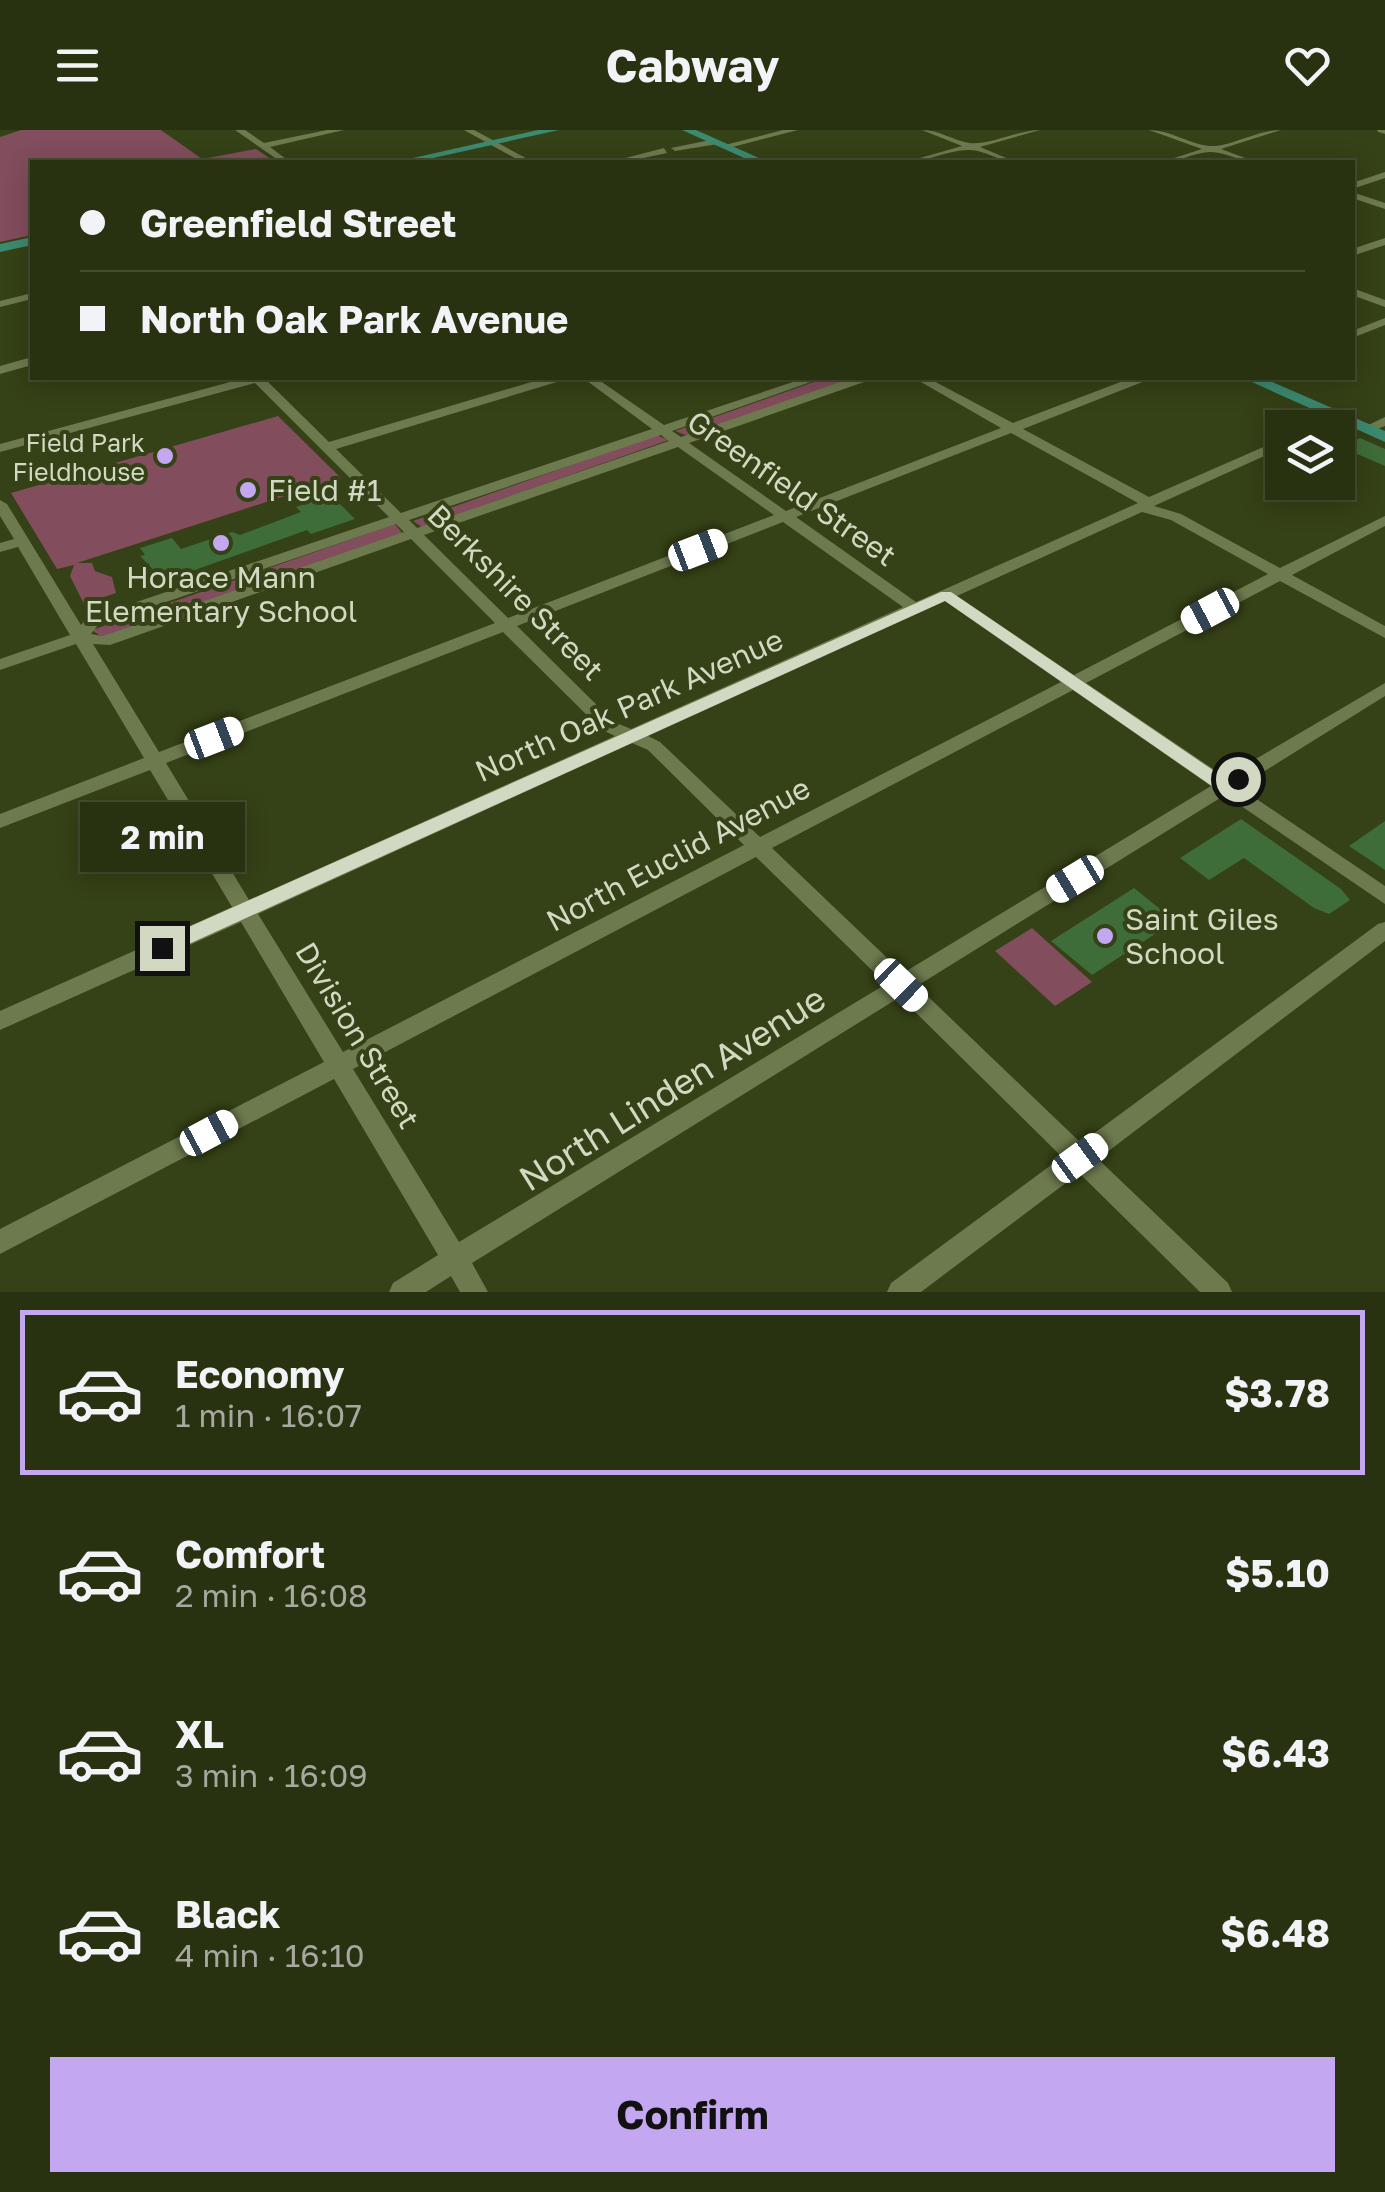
<!DOCTYPE html>
<meta charset="utf-8">
<style>
body{margin:0;font-family:"Golos Text",sans-serif;background:#343d1e;color:#f1f3f6;height:100vh;display:flex;flex-direction:column;font-size:38px;white-space:nowrap}
*{box-sizing:border-box;margin:0}
p{font-size:32px;color:#a5a99f}
.icon{flex:none;width:55px;height:55px;fill:none;stroke:currentColor;stroke-width:2;stroke-linecap:round;stroke-linejoin:round}
.map{position:relative;height:1162px;overflow:hidden}
.panel{display:flex;flex-direction:column;background:#283110;flex:1}
.panel>*{flex:none}
.banner{position:absolute;left:30px;top:30px;width:1325px;height:220px;border-radius:0px;box-shadow:0 5px 25px #0003,0 0 0 2px #444c30;display:grid;align-content:center;height:220px;padding:0 50px;background:#283110}
.controls{position:absolute;left:1265px;top:280px;display:grid;gap:20px}
.controls a{display:grid;place-items:center;width:90px;height:90px;border-radius:0px;background:#283110;box-shadow:0 5px 25px #0003,0 0 0 2px #444c30;font-size:50px}
.end{position:absolute;width:45px;height:45px;margin:-22px;border:12px solid #d1d9c2;background:#111;box-shadow:0 0 0 5px #111}
.from{border-radius:50%}
.bubble{position:absolute;height:70px;border-radius:0px;background:#283110;box-shadow:0 5px 25px #0003,0 0 0 2px #444c30;font-size:32px;font-weight:700;line-height:70px;text-align:center}
.car{position:absolute;width:30px;height:60px;margin:-30px -15px;border-radius:12px;box-shadow:0 0 8px 2px #0007;background:linear-gradient(#fff 24%,#345 0 40%,#fff 0 76%,#345 0 86%,#fff 0)}
.banner b{display:flex;align-items:center;gap:35px;height:95px;font-size:38px}
.banner b+b{border-top:2px solid #444c30}
.banner i{width:25px;height:25px;background:#f1f3f6}
ul{padding:18px 0 0;list-style:none}
li{display:flex;align-items:center;gap:30px;height:165px;margin:0 20px 15px;padding:0 30px;border:5px solid transparent;border-radius:0px}
li div{flex:1}
li b{display:block;font-size:38px}
li em{font-style:normal;font-weight:700}
li.active{border-color:#c4a7f1}
li>.icon{width:90px;height:90px;stroke-width:1.5}
.cta{display:flex;gap:20px;margin-top:auto;padding:20px 50px}
.cta a{flex:1;height:115px;border-radius:0px;background:#c4a7f1;color:#111;font-size:40px;font-weight:700;line-height:115px;text-align:center}
header{display:flex;justify-content:space-between;align-items:center;height:130px;padding:0 50px;background:#283110;font-size:45px;font-weight:700}
.map>svg:first-child{display:block}
</style>
<header><svg class="icon" aria-label="menu" viewBox="0 0 24 24"><path d="M4 6h16M4 12h16M4 18h16"/></svg>Cabway<svg class="icon" aria-label="heart" viewBox="0 0 24 24"><path d="M12 20l-8-8c-3-5 5-10 8-4 3-6 11-1 8 4z"/></svg></header>
<div class="map">
<svg width="1385" height="1162" viewBox="0 0 1385 1162">
<rect width="100%" height="100%" fill="#354116"/>
<g fill="#824d5c">
<polygon points="21,0 161,0 202,29 256,19 275,32 32,32 32,105 0,112 0,7"/>
<polygon points="825,248 856,248 688,306 675,301"/>
<polygon points="278,286 341,348 77,433 92,433 95,441 112,447 116,463 84,474 70,446 74,435 57,439 11,363"/>
<polygon points="656,305 669,310 422,397 413,391"/>
<polygon points="395,394 403,404 102,507 92,500"/>
<polygon points="1032,798 1092,852 1055,876 995,821"/>
</g>
<g fill="#3e6d39">
<polygon points="1360,308 1385,319 1385,336 1341,317"/>
<polygon points="331,365 355,389 311,404 307,400 164,451 140,426 145,425 140,418 172,408 181,419 232,402 240,405 301,382 296,377"/>
<polygon points="1241,689 1341,759 1350,770 1329,784 1314,778 1244,728 1209,750 1180,728"/>
<polygon points="1385,691 1385,740 1349,716"/>
<polygon points="1134,758 1175,791 1092,845 1051,811"/>
</g>
<g fill="none" stroke-linecap="round" stroke-linejoin="round">
<g fill="#6d7a4e" fill-rule="evenodd">
<polygon points="235,0 245,0 264,13 327,0 344,0 270,17 290,32 281,32"/>
<polygon points="464,0 474,0 533,32 522,32"/>
<polygon points="783,0 798,0 725,19 721,16"/>
<path d="M922 0C939 0 952 10 969 13 988 16 1018 0 1040 0L980 17 1016 32C999 32 985 20 970 20 950 19 927 32 906 32L962 16Z"/>
<path d="M1149 0C1171 0 1190 15 1211 16 1230 17 1257 0 1281 0L1221 19 1256 32C1240 32 1224 21 1209 22 1193 23 1179 32 1162 32L1202 19Z"/>
<polygon points="1377,0 1385,0 1385,4 1378,2"/>
<polygon points="715,9 718,14 675,21 671,18"/>
<polygon points="664,18 667,23 625,32 610,32"/>
<polygon points="1385,42 1385,48 1352,59 1352,53"/>
<polygon points="1352,62 1385,73 1385,79 1352,68"/>
<polygon points="1385,108 1385,115 1352,126 1352,119"/>
<polygon points="1352,158 1385,170 1385,177 1352,165"/>
<polygon points="32,163 32,169 0,177 0,171"/>
<polygon points="1385,188 1385,195 1352,208 1352,201"/>
<polygon points="32,227 32,235 0,244 0,236"/>
<path d="M245 248H264L329 312 545 248H562L560 251 336 319 401 383 652 299 583 248H596L664 295 805 248H822L672 301 681 307 852 248H869L867 251 689 313 786 381 1001 298 914 248H928L1013 293 1131 248H1147L1145 251 1023 299 1149 367 1282 309V318L1154 376 1181 384 1280 438 1385 386V396L1292 445 1385 496V508L1280 451 1086 553 1225 647 1385 553V566L1239 657 1385 756V774L1225 665 917 856 1081 1013 1378 794 1385 792V811L1098 1029 1228 1153 1232 1162H1200L1079 1043 921 1162H887L891 1153 1062 1027 900 867 472 1133 488 1162H460L451 1146 426 1162H389L393 1153 438 1125 334 949 0 1124V1099L324 932 241 792 0 900V881L232 777 150 640 0 698V684L144 628 76 514 0 540V529L70 505 18 417 0 422V413L14 409 0 386V370L7 374 81 495 86 489 389 387 255 253 0 322V314ZM1011 303 1138 373 916 472 796 387ZM661 305 669 311 417 398 409 390ZM678 317 774 385 508 488 424 405ZM1142 382 1171 390 1268 444 1074 545 957 466ZM783 392 903 477 631 599 614 592 517 496ZM396 394 404 402 103 506 91 504 98 495ZM411 409 495 493 159 622 93 514 110 515ZM945 471 1061 552 760 707 660 612 648 606ZM503 502 602 600 615 606 249 770 166 633ZM1073 560 1211 656 903 843 772 718ZM632 613 648 620 744 715 343 922 258 784ZM756 727 886 854 459 1112 353 939Z"/>
<polygon points="1340,283 1345,284 1345,290 1328,298 1311,298"/>
<polygon points="1385,287 1385,296 1367,303 1360,299"/>
</g>
<g fill="#3c8a70" fill-rule="evenodd">
<polygon points="538,0 559,0 415,32 395,32"/>
<polygon points="682,0 696,0 768,32 753,32"/>
<polygon points="32,107 32,115 0,122 0,114"/>
<polygon points="1243,248 1263,248 1385,301 1385,312"/>
</g>
</g>
<polygon fill="#d1d9c2" points="941,462 951,462 1226,649 1244,645 1244,653 1232,661 1219,661 945,471 169,823 162,825 152,818 155,812"/>
<g fill="#c4a7f1" stroke="#354116" stroke-width="4">
<circle cx="165" cy="326" r="10"/>
<circle cx="248" cy="360" r="10"/>
<circle cx="221" cy="413" r="10"/>
<circle cx="1105" cy="806" r="10"/>
</g>
<g text-anchor="middle" dominant-baseline="central" stroke-width="8" stroke-linejoin="round" paint-order="stroke">
<g font-size="25" fill="#d1d9c2" stroke="#354116" text-anchor="end">
<text x="145" y="312">Field Park<tspan x="145" dy="29">Fieldhouse</tspan></text>
</g>
<g font-size="30" fill="#d1d9c2" stroke="#354116">
<text transform="translate(792 358) rotate(35)">Greenfield Street</text>
<text transform="translate(516 462) rotate(45)">Berkshire Street</text>
<text transform="translate(629 575) rotate(-24)">North Oak Park Avenue</text>
<text transform="translate(678 724) rotate(-28)">North Euclid Avenue</text>
<text transform="translate(358 905) rotate(59)">Division Street</text>
</g>
<g font-size="30" fill="#d1d9c2" stroke="#354116" text-anchor="start">
<text x="268" y="360">Field #1</text>
<text x="221" y="447" text-anchor="middle">Horace Mann<tspan x="221" dy="34">Elementary School</tspan></text>
<text x="1125" y="789">Saint Giles<tspan x="1125" dy="34">School</tspan></text>
</g>
<g font-size="35" fill="#d1d9c2" stroke="#354116">
<text transform="translate(672 958) rotate(-32)">North Linden Avenue</text>
</g>
</g>
</svg>
<div class="controls">
<a><svg class="icon" aria-label="layers" viewBox="0 0 24 24"><path d="M12 4l9 5-9 5-9-5zM3 14l9 5 9-5"/></svg></a>
</div>
<i class="end from" style="left:1238px;top:649px"></i>
<i class="end" style="left:162px;top:818px"></i>
<div class="bubble" style="left:80px;top:672px;width:165px">2 min</div>
<i class="car" style="left:698px;top:420px;rotate:69deg"></i>
<i class="car" style="left:1210px;top:481px;rotate:242deg"></i>
<i class="car" style="left:214px;top:608px;rotate:69deg"></i>
<i class="car" style="left:1075px;top:749px;rotate:239deg"></i>
<i class="car" style="left:901px;top:855px;rotate:134deg"></i>
<i class="car" style="left:209px;top:1003px;rotate:62deg"></i>
<i class="car" style="left:1080px;top:1028px;rotate:54deg"></i>
<div class="banner">
<b><i class="from"></i>Greenfield Street</b>
<b><i></i>North Oak Park Avenue</b>
</div>
</div>
<section class="panel">
<ul>
<li class="active"><svg class="icon" aria-label="car" viewBox="0 0 24 24"><path d="M5 17H2v-5l4-1 3-4h7l3 4 3 1v5h-3M9 17h6M6 11h13"/><circle cx="7" cy="17" r="2"/><circle cx="17" cy="17" r="2"/></svg><div><b>Economy</b><p>1 min · 16:07</p></div><em>$3.78</em></li>
<li><svg class="icon" aria-label="car" viewBox="0 0 24 24"><path d="M5 17H2v-5l4-1 3-4h7l3 4 3 1v5h-3M9 17h6M6 11h13"/><circle cx="7" cy="17" r="2"/><circle cx="17" cy="17" r="2"/></svg><div><b>Comfort</b><p>2 min · 16:08</p></div><em>$5.10</em></li>
<li><svg class="icon" aria-label="car" viewBox="0 0 24 24"><path d="M5 17H2v-5l4-1 3-4h7l3 4 3 1v5h-3M9 17h6M6 11h13"/><circle cx="7" cy="17" r="2"/><circle cx="17" cy="17" r="2"/></svg><div><b>XL</b><p>3 min · 16:09</p></div><em>$6.43</em></li>
<li><svg class="icon" aria-label="car" viewBox="0 0 24 24"><path d="M5 17H2v-5l4-1 3-4h7l3 4 3 1v5h-3M9 17h6M6 11h13"/><circle cx="7" cy="17" r="2"/><circle cx="17" cy="17" r="2"/></svg><div><b>Black</b><p>4 min · 16:10</p></div><em>$6.48</em></li>
</ul>
<div class="cta"><a>Confirm</a></div>
</section>
